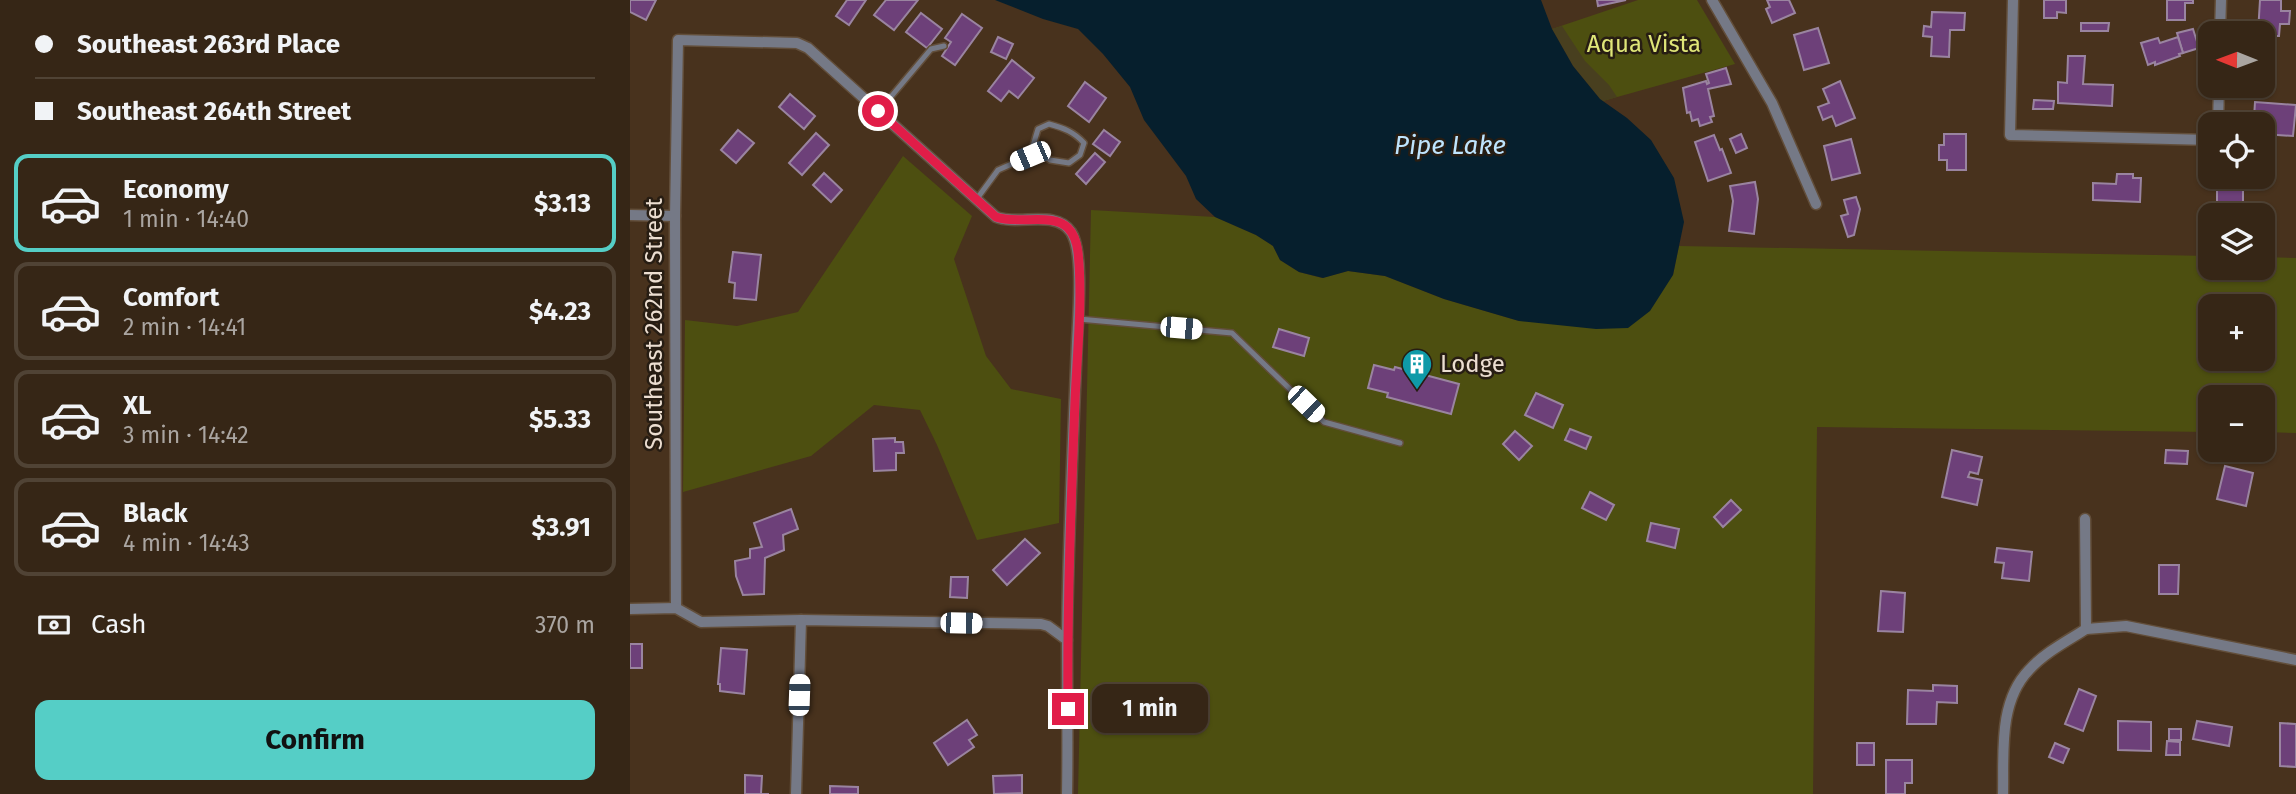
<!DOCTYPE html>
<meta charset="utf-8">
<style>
body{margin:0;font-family:"Fira Sans",sans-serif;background:#3d2e1f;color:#f1f3f6;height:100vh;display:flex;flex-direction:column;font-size:26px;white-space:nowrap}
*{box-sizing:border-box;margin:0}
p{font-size:23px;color:#aaa5a1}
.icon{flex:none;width:38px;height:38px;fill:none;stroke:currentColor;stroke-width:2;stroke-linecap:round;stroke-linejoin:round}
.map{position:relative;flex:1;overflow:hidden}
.sheet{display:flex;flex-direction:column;background:#362616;width:630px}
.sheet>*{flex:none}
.banner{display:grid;align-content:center;height:154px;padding:0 35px;background:#362616}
.needle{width:46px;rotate:271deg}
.buttons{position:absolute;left:1568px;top:21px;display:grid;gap:14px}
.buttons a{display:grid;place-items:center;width:77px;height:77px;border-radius:14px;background:#362616;box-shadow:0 2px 5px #0004,0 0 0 2px #504335;font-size:35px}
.end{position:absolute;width:32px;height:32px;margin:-16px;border:9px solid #e11d48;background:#fff;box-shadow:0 0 0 4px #fff}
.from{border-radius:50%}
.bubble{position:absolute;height:49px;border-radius:14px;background:#362616;box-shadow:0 2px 5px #0004,0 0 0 2px #504335;font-size:23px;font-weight:700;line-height:49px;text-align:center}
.car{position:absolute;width:21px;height:42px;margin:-21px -10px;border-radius:9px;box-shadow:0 0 5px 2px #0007;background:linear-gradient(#fff 24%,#345 0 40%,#fff 0 76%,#345 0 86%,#fff 0)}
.banner b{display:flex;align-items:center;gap:24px;height:66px;font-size:26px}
.banner b+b{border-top:2px solid #504335}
.banner i{width:18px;height:18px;background:#f1f3f6}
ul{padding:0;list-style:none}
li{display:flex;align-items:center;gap:21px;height:98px;margin:0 14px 10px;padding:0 21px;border:4px solid #504335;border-radius:14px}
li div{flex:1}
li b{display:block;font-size:26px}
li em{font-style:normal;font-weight:700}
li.on{border-color:#55cec6}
li>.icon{width:63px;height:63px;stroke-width:1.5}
.pay{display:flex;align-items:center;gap:18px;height:77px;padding:0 35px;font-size:26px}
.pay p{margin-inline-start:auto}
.button{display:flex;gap:14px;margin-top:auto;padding:14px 35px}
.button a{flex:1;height:80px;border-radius:14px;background:#55cec6;color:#111;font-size:28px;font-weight:700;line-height:80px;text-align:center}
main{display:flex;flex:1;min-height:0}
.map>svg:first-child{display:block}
</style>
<main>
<section class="sheet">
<div class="banner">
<b><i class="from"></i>Southeast 263rd Place</b>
<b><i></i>Southeast 264th Street</b>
</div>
<ul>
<li class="on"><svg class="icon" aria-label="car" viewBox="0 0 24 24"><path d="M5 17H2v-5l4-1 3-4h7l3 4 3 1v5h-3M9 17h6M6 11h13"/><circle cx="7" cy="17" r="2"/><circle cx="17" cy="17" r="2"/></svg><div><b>Economy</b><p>1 min · 14:40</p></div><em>$3.13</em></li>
<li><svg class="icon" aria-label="car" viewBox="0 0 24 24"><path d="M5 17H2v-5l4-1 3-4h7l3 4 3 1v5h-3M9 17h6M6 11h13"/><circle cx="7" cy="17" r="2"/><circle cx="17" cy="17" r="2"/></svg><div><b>Comfort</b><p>2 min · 14:41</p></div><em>$4.23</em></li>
<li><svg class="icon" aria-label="car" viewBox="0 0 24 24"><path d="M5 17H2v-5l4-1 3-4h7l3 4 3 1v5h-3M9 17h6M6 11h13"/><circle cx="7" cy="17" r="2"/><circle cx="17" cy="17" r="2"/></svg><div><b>XL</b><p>3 min · 14:42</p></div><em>$5.33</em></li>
<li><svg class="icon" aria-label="car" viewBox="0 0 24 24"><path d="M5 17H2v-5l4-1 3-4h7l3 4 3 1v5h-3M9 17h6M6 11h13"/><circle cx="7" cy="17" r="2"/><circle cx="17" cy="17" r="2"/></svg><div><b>Black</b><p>4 min · 14:43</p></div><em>$3.91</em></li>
</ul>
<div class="pay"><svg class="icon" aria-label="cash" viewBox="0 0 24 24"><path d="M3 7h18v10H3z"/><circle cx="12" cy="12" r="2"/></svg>Cash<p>370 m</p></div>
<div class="button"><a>Confirm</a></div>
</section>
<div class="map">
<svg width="1666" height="794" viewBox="0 0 1666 794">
<rect width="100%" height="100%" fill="#48321d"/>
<g fill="#4d4f10" fill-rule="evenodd">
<polygon points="1008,0 1067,0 1105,64 973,101 922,29"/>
<polygon points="273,156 342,216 324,259 356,356 381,389 431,399 429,523 347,540 307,445 290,410 244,405 181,456 53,492 55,320 107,326 168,312"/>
<path d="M461 210 585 217 626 235 643 246 650 260 669 272 692 278 718 271 755 276 814 299 889 321 1043 275 1049 246 1580 256V268H1633V257L1666 258V433L1633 432V397H1580V432L1187 427 1183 794H448ZM1580 306H1633V359H1580Z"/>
</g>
<polygon fill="#483f1f" points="932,26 955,61 979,85 987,97 973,101 970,99 943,66 922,29"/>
<polygon fill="#061f2d" points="365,0 911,0 922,29 943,66 970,99 997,118 1021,140 1044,178 1054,222 1043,275 1020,311 998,328 966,329 889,321 814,299 755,276 718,271 693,278 669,272 650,260 643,246 626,235 585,217 566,199 556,176 514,120 500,87 473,54 448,29 413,19"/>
<g fill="#6d4079" stroke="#9a84a0" stroke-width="2">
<polygon points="0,0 26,0 16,20 0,12"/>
<polygon points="217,0 236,0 219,25 206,16"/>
<polygon points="256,0 288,0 264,30 244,15"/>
<polygon points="967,0 996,0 968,6"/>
<polygon points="1137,0 1159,0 1165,13 1142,23 1136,9 1140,7"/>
<polygon points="1414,0 1436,0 1436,13 1427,12 1427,18 1414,18"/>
<polygon points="1537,0 1563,0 1563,3 1555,3 1555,20 1537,20"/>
<polygon points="1630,0 1651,0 1651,11 1660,11 1659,24 1650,24 1649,36 1633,36 1633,33 1628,33"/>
<polygon points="1302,12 1335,13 1334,30 1320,30 1319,57 1301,56 1302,37 1293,36 1294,26 1301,27"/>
<polygon points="291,13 312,29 297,48 276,32"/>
<polygon points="332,14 352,28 325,65 312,56 321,42 315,38"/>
<polygon points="1451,23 1479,23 1478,31 1451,31"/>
<polygon points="1188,28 1199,63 1174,70 1164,35"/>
<polygon points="1563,29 1569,48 1553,53 1547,33"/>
<polygon points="368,37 383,44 376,59 361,52"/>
<polygon points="1548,37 1553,53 1549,54 1550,56 1525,65 1525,62 1518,65 1511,43 1528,38 1530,43"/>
<polygon points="1438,56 1455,56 1453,84 1483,85 1482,106 1428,103 1428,82 1437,83"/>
<polygon points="382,60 404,78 388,98 379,91 371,101 358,91"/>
<polygon points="1096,68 1101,84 1078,89 1084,116 1080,117 1082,122 1070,126 1068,119 1062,121 1060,112 1057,113 1053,88 1076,81 1077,84 1079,83 1076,74"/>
<polygon points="1210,81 1225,118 1206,126 1202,116 1193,120 1188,107 1199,103 1193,89"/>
<polygon points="455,82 476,98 459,122 438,106"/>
<polygon points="160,94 185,116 174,129 149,107"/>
<polygon points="1404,100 1424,101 1423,109 1403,109"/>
<polygon points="1625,102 1666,105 1663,136 1633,134 1633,124 1619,124 1619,117 1624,118"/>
<polygon points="108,130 124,143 106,163 91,150"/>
<polygon points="474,130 490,142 480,156 463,144"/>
<polygon points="186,133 199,145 172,175 159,163"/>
<polygon points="1111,134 1117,148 1106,153 1100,139"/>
<polygon points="1314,134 1336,134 1336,170 1317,170 1317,160 1309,160 1309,145 1314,145"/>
<polygon points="1084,135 1090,150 1092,149 1101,173 1078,181 1065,142"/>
<polygon points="1221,139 1230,173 1202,180 1194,146"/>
<polygon points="465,153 475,162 456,184 446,174"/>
<polygon points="194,173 212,190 201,202 183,185"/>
<polygon points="1487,174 1503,174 1503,178 1511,178 1510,202 1463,200 1463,183 1486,184"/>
<polygon points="1587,180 1613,181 1613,207 1587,206"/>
<polygon points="1125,182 1128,199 1124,234 1099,231 1103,201 1100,186"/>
<polygon points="1226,197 1230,209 1224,235 1218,237 1211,216 1218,214 1214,200"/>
<polygon points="103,252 131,255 126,300 104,298 105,283 99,282"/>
<polygon points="649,329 679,338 674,356 643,347"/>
<polygon points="744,365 764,370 765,367 829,384 821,414 757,397 758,393 738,388"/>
<polygon points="906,393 933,405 923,428 895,415"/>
<polygon points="940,429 961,437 956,449 935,440"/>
<polygon points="885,431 902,446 889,460 873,444"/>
<polygon points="265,438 265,442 273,442 274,453 266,453 266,470 244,471 243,439"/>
<polygon points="1322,450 1352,457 1348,474 1340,472 1338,477 1352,480 1347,505 1312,497"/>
<polygon points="1536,450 1558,451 1557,464 1535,463"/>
<polygon points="1595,466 1623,473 1616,506 1587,499"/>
<polygon points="960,492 984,505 976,520 952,508"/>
<polygon points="1101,500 1111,510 1093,527 1084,517"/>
<polygon points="161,509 168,529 153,535 154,550 135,558 134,594 113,595 106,576 105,561 120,558 120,549 132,547 124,523"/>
<polygon points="1021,523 1049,529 1045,548 1017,541"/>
<polygon points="395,539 410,553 377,585 363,570"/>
<polygon points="1367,548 1402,552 1399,581 1372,578 1374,563 1365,562"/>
<polygon points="1529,565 1549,565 1548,594 1529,594"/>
<polygon points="321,577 338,577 337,598 320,597"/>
<polygon points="1251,591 1275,593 1273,632 1248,631"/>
<rect x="0" y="644" width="12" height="24"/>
<polygon points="91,648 117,650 114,694 90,691 90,684 88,684"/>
<polygon points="1303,685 1327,686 1327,703 1307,702 1306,724 1277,724 1278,690 1303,691"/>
<polygon points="1449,689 1466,696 1453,731 1435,724"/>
<polygon points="337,720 347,735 339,740 344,747 318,765 304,743"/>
<polygon points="1488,721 1521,722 1521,751 1488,750"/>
<polygon points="1567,721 1602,727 1599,746 1563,739"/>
<polygon points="1650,723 1666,724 1666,767 1650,766"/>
<rect x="1539" y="729" width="12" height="11"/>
<polygon points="1537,741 1550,742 1550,755 1536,755"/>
<rect x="1227" y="743" width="17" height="22"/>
<polygon points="1425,743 1439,749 1433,763 1419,757"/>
<polygon points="1256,760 1282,760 1282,783 1275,783 1275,794 1256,794"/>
<polygon points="115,775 132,776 131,794 139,794 115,794"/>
<polygon points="392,775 392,793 364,794 363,776"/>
<polygon points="200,786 228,787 228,794 200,794"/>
</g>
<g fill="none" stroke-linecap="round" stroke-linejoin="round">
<g stroke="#624e3a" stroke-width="8">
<g id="lane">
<polyline points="249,111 301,49 314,46"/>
<path d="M346 200 368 170 400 156 408 129 419 124C434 128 444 132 454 143L450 155 439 163 420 160 403 148"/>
<polyline points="449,319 602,333 694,422 770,443"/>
</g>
</g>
<g stroke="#624e3a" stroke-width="13">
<g id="street">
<polyline points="1082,0 1142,103 1186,204"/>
<polyline points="1383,0 1380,135 1580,140"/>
<polyline points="1590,33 1591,0"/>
<polyline points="1588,124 1589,86"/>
<polyline points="0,215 45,216"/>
<path d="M46 608 45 216 48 40 167 43 178 48 366 217C389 226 426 209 441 232 454 251 448 318 447 342 443 442 438 541 437 640 437 691 438 743 437 794"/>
<polyline points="0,609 46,608 71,622 171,620 411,624 418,626 437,640"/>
<polyline points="1456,629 1496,626 1666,660"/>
<polyline points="166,794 171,620"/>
<path d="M1373 794C1374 754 1368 702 1399 670 1414 653 1437 641 1456 629L1455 519"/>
</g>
</g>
<use href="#lane" stroke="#757986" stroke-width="5"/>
<use href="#street" stroke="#757986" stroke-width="10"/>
</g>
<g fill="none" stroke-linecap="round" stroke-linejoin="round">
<path stroke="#e11d48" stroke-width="9" d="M248 111 366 217C387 225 423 212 438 228 444 234 447 244 448 252 453 300 447 353 445 401 441 504 437 606 438 709"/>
</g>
<defs>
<g id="building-pin" transform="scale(1.575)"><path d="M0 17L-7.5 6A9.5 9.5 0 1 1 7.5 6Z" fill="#0f9aa8" stroke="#271d13"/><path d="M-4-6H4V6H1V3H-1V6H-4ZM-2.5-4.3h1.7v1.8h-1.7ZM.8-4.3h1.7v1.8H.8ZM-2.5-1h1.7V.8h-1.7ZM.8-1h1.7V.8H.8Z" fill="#fff"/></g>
</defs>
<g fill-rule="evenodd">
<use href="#building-pin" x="787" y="364"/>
</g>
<g text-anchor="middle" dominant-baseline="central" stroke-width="5" stroke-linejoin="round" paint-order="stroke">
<g font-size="24" fill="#dfe578" stroke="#271d13">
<text x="1014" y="44">Aqua Vista</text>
</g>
<g font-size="24" fill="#ecded1" stroke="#271d13">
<text transform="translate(24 324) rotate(-90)">Southeast 262nd Street</text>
</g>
<g font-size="24" fill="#ecded1" stroke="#271d13" text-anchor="start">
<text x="810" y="364">Lodge</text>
</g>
<g font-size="26" font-style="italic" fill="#bee4fd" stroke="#271d13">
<text x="820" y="145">Pipe Lake</text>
</g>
</g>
</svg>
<div class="buttons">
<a><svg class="needle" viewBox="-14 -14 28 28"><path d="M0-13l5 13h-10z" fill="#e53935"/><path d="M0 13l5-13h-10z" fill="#aaa5a1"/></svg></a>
<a><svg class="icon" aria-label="locate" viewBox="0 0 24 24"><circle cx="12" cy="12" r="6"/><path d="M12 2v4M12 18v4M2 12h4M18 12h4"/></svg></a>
<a><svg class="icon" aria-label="layers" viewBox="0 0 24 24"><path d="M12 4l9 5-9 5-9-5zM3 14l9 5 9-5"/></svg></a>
<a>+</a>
<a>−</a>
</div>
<i class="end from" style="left:248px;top:111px"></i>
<i class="end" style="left:438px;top:709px"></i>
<div class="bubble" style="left:462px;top:684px;width:116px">1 min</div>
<i class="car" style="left:400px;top:156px;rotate:247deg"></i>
<i class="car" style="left:551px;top:328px;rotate:95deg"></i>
<i class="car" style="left:676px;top:404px;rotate:134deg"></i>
<i class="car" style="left:331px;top:623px;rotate:91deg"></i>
<i class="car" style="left:169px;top:695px;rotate:2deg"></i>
</div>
</main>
